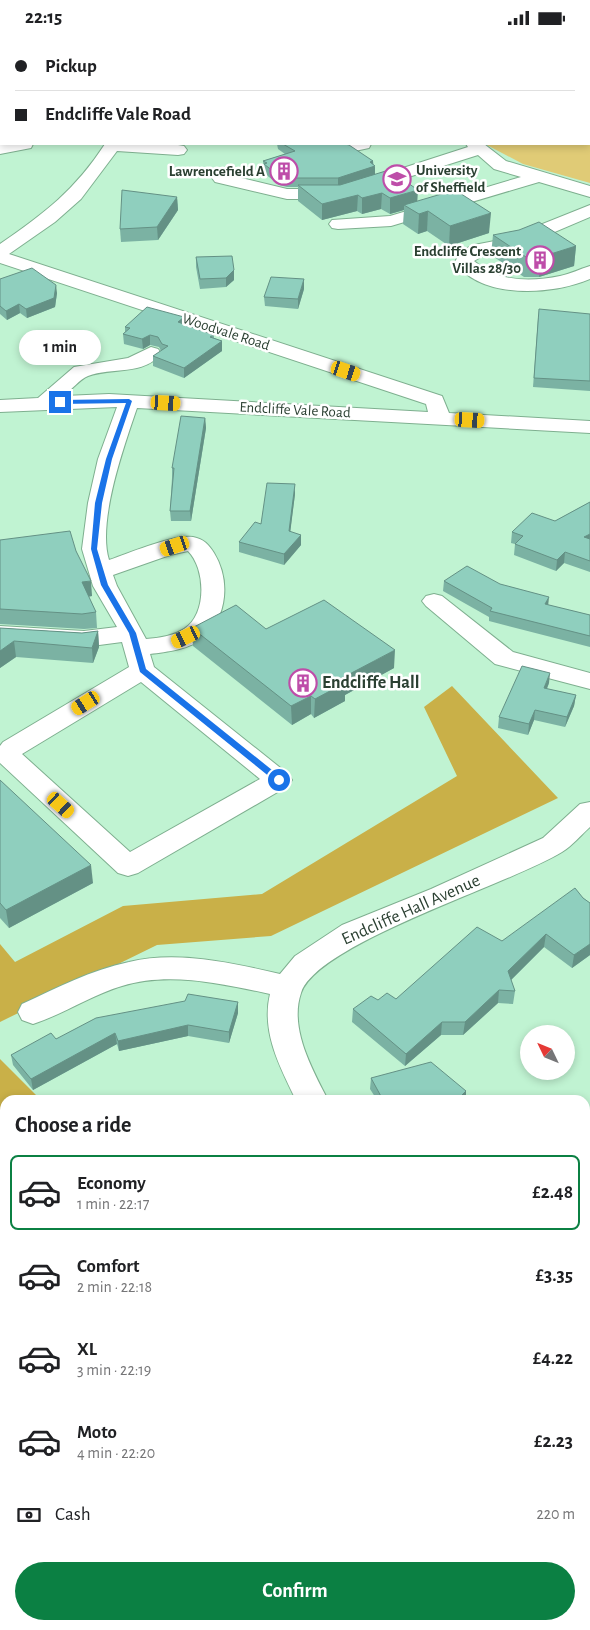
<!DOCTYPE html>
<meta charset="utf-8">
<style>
body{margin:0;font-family:"Alegreya Sans",sans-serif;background:#f2f2f2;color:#202124;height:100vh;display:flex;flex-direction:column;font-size:19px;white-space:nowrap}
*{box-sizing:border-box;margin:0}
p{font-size:16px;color:#757577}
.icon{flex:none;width:28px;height:28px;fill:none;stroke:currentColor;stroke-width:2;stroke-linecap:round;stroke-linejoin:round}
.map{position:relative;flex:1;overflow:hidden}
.drawer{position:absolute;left:0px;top:1060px;width:590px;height:535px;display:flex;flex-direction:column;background:#fff;border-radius:15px 15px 0 0;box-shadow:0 2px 8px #0003}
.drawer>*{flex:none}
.top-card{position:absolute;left:0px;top:0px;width:590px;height:110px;box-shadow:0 2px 8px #0003;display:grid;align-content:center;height:110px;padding:0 15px;background:#fff}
.needle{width:32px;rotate:313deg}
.buttons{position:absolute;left:520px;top:990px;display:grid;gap:10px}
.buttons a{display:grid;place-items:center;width:55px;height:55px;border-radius:50%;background:#fff;box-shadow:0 2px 8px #0003;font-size:25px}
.end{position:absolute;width:22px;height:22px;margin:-11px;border:6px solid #1a73e8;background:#fff;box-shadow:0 0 0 2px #fff}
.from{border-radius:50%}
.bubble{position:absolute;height:35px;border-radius:18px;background:#fff;box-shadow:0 2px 8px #0003;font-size:16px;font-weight:700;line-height:35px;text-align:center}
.car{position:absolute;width:15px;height:30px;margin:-15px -8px;border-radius:6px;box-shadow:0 0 4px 1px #0007;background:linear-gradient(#f5c518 24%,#345 0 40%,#f5c518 0 76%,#345 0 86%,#f5c518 0)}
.top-card b{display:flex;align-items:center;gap:18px;height:48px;font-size:19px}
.top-card b+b{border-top:1px solid #e0e0e0}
.top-card i{width:12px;height:12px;background:#202124}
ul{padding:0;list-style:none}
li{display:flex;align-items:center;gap:15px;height:75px;margin:0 10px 8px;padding:0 5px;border:2px solid transparent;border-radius:8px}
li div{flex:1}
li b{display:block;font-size:19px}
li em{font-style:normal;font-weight:700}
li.active{border-color:#0b8043}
li>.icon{width:45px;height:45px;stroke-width:1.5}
h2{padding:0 15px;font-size:22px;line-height:60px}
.pay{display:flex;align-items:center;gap:12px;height:55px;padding:0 15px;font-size:19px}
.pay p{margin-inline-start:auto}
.cta{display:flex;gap:10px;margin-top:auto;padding:10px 15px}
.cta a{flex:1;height:58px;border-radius:30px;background:#0b8043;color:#fff;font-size:20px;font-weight:700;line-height:58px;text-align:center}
.status{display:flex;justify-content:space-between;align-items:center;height:35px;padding:0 25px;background:#fff;direction:ltr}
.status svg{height:14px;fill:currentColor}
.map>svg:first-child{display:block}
</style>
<div class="status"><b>22:15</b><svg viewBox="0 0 49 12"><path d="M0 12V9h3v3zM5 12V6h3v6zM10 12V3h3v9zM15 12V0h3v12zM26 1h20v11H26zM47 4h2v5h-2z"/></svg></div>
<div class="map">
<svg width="590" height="1595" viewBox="0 0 590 1595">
<rect width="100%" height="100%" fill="#c0f3d2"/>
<polygon fill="#e0cb76" points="530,0 590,0 590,148 523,129 485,109 589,109 589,1 524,1"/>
<g fill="#c9b048">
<polygon points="452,651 558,763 271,901 157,910 0,987 0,909 15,927 123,871 262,859 457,741 424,672"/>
<polygon points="0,1024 41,1065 5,1065 5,1420 0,1420"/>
<polygon points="156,1590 578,1590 582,1595 157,1595"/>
</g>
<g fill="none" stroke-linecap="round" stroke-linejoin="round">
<g stroke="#50afc5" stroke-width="9">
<polyline points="0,1234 5,1236"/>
<polyline points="522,1590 523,1595"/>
</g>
<g stroke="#7eaf8f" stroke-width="2">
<g id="minor">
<polygon points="123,0 139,0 139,1 124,1"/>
<polygon points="372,0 389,0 390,1 373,1"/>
<rect x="0" y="83" width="1" height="10"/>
<polygon points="0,109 33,109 31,113 0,119"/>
<path d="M105 109 178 110 184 111 187 115 184 119 178 120 117 116 81 164 55 187 9 219 442 361 449 378 590 386V398L137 373C124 411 97 487 109 525 129 518 174 499 193 502 204 504 209 510 214 518 230 544 228 581 204 602 191 614 167 617 150 619L154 632 288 739 292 745 288 751 138 838 128 841 118 838 0 728V711L3 707 129 632 122 607 84 612 0 607V591L84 596 117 592 93 551 82 514 88 468 98 424 117 372 0 377V365L38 363 74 332 128 323 151 312 158 314 161 318C145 341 111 332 88 341 80 344 71 355 64 361L109 359 428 377 426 369 0 228V209C45 178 75 155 105 109ZM188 516C206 534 207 580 184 594 173 601 159 603 146 604L117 551 113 540 170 520ZM141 647 260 744 130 817 22 719Z"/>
<polygon points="344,109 371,109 369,113 350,117 344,116 341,112"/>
<polygon points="466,109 484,109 506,126 590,151 590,162 539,147 391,191 338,194 332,193 329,189 332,185 390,181 521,142 494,134 478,120 339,164 287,164 215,147 212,143 215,139 221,138 287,154 338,154 468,112"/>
<path d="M590 170V182L517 213 486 219 474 226C497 247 531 247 560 241 570 239 580 234 590 231V244C553 260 481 265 455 227L461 216 474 210 505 204Z"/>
<polygon points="434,559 442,561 513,617 590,638 590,654 495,629 426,571 422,566 426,561"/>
<path d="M590 767V792C581 800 572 811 562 817 511 849 317 908 301 958 289 993 312 1034 328 1065H296C280 1032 261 997 270 959 223 949 169 936 122 951 91 960 64 979 33 989L22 985 18 977 22 969C57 953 91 935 129 927 177 915 233 928 280 939L295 921 342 890 431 854 543 803 580 769Z"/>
<polygon points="585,1222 590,1223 590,1253 585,1252"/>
</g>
</g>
<use href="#minor" fill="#fff" fill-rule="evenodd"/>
</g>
<g fill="#7bb2a3">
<polygon points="254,0 299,0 297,1 254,1"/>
<polygon points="277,109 345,109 373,126 375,139 417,166 489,198 449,211 427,196 418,199 403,189 404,175 390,179 381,174 362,179 357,176 322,185 298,166 298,152 287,152 279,150 264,138 263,126 285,119 278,114"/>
<polygon points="177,162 178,175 158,205 121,207 120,194"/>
<polygon points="493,200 576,211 574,231 539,242 524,242 491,220"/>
<polygon points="196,222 234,235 234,245 226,252 200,254 196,232"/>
<polygon points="0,244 57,258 55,272 27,283 20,278 7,285 0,279"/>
<polygon points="304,254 298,274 265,271 264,262"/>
<polygon points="590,279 590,356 533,352 538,283"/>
<polygon points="184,282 184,289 214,300 214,303 222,306 222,316 184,343 153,331 153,321 161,316 159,312 150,310 143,314 124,309 123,299 125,297 125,292"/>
<polygon points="205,383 206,393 191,486 171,486 170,476 172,443 172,433"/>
<polygon points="295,459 290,497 301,500 301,510 284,530 239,517 239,507"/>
<polygon points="590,467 590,537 564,528 556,536 514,520 515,509 511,508 512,497 555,486"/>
<polygon points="0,505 76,516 92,561 88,562 96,577 97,593 84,594 0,589"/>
<polygon points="444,546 500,549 548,570 590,580 590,612 489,586 489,582 443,556"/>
<polygon points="0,593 82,598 98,596 99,612 93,628 16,622 0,633"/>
<polygon points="192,593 266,594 394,633 345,660 345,666 314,683 311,679 292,690 193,611"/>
<polygon points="549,648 547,654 576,660 574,671 565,692 534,685 528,700 498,693 499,682"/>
<polygon points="0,745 93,848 9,893 0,883"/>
<polygon points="583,863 590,868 590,920 572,933 544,912 511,945 515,956 513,969 498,968 463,1000 441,1000 405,1031 352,987 353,974 378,965 396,964 502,906"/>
<polygon points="238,967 238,978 229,1008 188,1001 119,1016 117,1009 33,1055 13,1030 11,1020 56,1004"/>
<polygon points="371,1043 466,1056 466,1065 377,1065 370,1054"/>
<polygon points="585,1093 590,1094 590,1199 585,1198"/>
<rect x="0" y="1462" width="5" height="94"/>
</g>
<g fill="#649185">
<polygon points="0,0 9,0 8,1 1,1 1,6 0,7"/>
<polygon points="285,0 299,0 297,1 285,1"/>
<polygon points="1,39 1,54 0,55 0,40"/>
<polygon points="373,126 373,132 375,131 375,140 338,152 338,143 370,127"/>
<polygon points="418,155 417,171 404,170 404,175 390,179 390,163"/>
<polygon points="382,158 381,174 362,179 362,163"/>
<polygon points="358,160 357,176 322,185 322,169"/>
<polygon points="177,162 178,175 158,205 157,192"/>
<polygon points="428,176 427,196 418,199 419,179"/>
<polygon points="491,178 489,198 449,211 450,191"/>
<polygon points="576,211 574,231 539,242 541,222"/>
<polygon points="234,235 234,245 226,252 226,243"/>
<polygon points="304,244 304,254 298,274 298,264"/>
<polygon points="56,250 57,258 55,272 27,283 26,274"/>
<polygon points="19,269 20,278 7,285 6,276"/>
<polygon points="184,282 184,292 178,287"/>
<polygon points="150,300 150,310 143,314 142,304"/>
<polygon points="222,306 222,316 184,343 184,333"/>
<polygon points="205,383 206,393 191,486 190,476"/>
<polygon points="295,449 295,459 289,507 289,496"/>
<polygon points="590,499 590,508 584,502"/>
<polygon points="301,500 301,510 284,530 284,519"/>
<polygon points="565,517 564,528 556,536 557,525"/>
<polygon points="91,546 92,561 83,562 82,547"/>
<polygon points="549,562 548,572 545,569"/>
<polygon points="98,596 99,612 93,628 92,613"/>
<polygon points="14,606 16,622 0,633 0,616"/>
<polygon points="395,615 394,633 345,660 345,666 314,683 315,664 340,644"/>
<polygon points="550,638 549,648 542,664 544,653"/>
<polygon points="576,660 574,671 565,692 567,682"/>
<polygon points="311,661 311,679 292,690 291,671"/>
<polygon points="535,675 534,685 528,700 529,689"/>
<polygon points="91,830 93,848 9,893 6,875"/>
<polygon points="546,899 544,912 507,949 508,936"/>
<polygon points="590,909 590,920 572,933 574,920"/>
<polygon points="499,955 498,968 463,1000 465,987"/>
<polygon points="238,967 238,978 229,1008 229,997"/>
<polygon points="442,987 441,1000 405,1031 406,1019"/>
<polygon points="188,990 188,1001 119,1016 118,1006"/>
<polygon points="115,998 117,1009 33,1055 31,1044"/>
<polygon points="466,1056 466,1065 457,1065"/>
<polygon points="590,1329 590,1338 585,1340 585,1330"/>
</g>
<g fill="#8fcfbe" stroke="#649185">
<polygon points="407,0 434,0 433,1 419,1"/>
<polygon points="0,7 1,7 1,39 0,40"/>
<polygon points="283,109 345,109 349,110 373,126 370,127 375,131 338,143 287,143 279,141 264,129 267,128 263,126 295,116"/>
<polygon points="389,135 418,155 390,163 382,158 362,163 358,160 322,169 298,150 340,150"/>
<polygon points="122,155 177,162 157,192 120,194"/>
<polygon points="455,155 491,178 450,191 428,176 419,179 404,170"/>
<polygon points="539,187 576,211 541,222 526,222 493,200 519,195"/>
<polygon points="232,221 234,235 226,243 200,244 196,222"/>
<polygon points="32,233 56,250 54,263 26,274 19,269 6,276 0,271 0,244"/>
<polygon points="271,242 304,244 298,264 264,262"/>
<polygon points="147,272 184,282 178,287 214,300 210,302 222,306 184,333 153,321 168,311 162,309 158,302 150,300 142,304 123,299 130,293 125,292"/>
<polygon points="539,274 590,279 590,346 534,343"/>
<polygon points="181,381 205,383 190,476 170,476 174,433 172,433"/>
<polygon points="267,448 295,449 289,496 301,500 284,519 239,507 255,487 261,489"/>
<polygon points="590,467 590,499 584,502 590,504 590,526 565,517 557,525 515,509 523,501 512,497 532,478 555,486"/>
<polygon points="70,496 76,516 91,546 82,547 96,577 82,579 0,574 0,505"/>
<polygon points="467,531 500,549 549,562 545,569 590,580 590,601 490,576 492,573 444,546"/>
<polygon points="324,565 395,615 340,644 345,648 315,664 311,661 291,671 192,593 236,570 266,594"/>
<polygon points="0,593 82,598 98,596 92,613 14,606 0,616"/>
<polygon points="522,631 550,638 544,653 576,660 567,682 535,675 529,689 499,682"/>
<polygon points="0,745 91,830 6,875 0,868"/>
<polygon points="575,853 583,863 590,868 590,909 574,920 546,899 508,936 515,956 499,955 465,987 442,987 406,1019 353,974 371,961 378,965 387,958 396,964 477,892 502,906"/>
<polygon points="188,959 238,967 229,997 188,990 118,1006 115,998 31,1044 11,1020 51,998 56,1004 96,983 185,966"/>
<polygon points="431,1027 466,1056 457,1065 383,1065 371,1043"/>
<polygon points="585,1093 590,1094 590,1186 585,1185"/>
<polygon points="590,1293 590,1329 585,1330 585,1295"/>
<polygon points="0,1462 5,1462 5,1546 0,1547"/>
</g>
<polygon fill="#1a73e8" points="129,364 132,366 112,424 102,468 97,514 108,550 136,598 146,634 282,743 282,747 276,747 140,637 129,598 101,550 91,514 95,468 106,424 126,368 60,369 57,367 60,365"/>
<defs>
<g id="building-ring" transform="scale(1.4375)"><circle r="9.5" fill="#fff" stroke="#be4da9" stroke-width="1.5"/><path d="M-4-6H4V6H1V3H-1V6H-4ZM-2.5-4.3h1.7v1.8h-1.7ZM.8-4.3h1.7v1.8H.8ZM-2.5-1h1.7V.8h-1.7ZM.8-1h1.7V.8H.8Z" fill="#be4da9"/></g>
<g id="university-ring" transform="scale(1.4375)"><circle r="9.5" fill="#fff" stroke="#be4da9" stroke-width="1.5"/><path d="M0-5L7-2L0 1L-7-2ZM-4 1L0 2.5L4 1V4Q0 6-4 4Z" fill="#be4da9"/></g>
</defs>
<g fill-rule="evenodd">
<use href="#building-ring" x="284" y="136"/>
<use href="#university-ring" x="397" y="144"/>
<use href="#building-ring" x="540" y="225"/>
<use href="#building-ring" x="303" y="648"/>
</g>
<g text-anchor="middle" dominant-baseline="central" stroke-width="5" stroke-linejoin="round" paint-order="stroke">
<g font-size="15" font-weight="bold" fill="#2b4032" stroke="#fff" text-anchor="end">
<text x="416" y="135" text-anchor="start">University<tspan x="416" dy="17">of Sheffield</tspan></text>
<text x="265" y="136">Lawrencefield A</text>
<text x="521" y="216">Endcliffe Crescent<tspan x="521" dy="17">Villas 28/30</tspan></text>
</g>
<g font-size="15" fill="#2b4032" stroke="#fff">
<text transform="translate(226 297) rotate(18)">Woodvale Road</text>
<text transform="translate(295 375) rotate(3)">Endcliffe Vale Road</text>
</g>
<g font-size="18" font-weight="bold" fill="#2b4032" stroke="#fff" text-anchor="start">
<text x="322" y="648">Endcliffe Hall</text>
</g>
<g font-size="18" fill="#2b4032" stroke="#fff">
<text transform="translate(411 875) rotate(-24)">Endcliffe Hall Avenue</text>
</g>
</g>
</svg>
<div class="buttons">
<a><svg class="needle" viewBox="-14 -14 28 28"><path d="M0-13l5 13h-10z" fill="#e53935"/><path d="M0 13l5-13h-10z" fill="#757577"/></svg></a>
</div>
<i class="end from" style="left:279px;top:745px"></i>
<i class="end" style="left:60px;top:367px"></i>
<div class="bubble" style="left:19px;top:295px;width:82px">1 min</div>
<i class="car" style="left:346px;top:336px;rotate:108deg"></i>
<i class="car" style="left:166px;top:368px;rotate:93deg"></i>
<i class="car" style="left:470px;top:385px;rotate:93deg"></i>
<i class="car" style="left:175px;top:511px;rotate:251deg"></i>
<i class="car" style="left:186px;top:602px;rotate:244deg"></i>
<i class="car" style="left:86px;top:668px;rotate:238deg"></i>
<i class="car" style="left:61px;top:770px;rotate:132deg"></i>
<div class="top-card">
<b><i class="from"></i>Pickup</b>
<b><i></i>Endcliffe Vale Road</b>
</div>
<section class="drawer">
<h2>Choose a ride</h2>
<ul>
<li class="active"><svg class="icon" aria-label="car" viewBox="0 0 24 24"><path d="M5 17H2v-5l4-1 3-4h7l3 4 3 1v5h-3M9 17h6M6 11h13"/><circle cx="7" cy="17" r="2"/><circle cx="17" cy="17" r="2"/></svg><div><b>Economy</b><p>1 min · 22:17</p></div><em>£2.48</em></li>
<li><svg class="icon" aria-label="car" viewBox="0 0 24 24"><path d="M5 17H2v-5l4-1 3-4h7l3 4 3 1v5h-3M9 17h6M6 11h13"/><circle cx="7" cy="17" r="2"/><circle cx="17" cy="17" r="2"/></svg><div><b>Comfort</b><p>2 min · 22:18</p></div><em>£3.35</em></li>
<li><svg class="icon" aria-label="car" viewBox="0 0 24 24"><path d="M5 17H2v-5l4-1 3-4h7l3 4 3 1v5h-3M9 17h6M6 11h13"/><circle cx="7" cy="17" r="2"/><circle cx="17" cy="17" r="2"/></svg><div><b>XL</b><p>3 min · 22:19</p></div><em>£4.22</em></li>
<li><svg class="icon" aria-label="car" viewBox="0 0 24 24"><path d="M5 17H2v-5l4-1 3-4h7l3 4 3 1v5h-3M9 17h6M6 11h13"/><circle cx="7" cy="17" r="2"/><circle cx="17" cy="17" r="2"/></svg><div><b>Moto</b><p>4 min · 22:20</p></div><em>£2.23</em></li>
</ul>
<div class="pay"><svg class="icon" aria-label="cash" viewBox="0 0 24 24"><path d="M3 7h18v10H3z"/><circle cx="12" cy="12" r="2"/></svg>Cash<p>220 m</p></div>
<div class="cta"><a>Confirm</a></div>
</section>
</div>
